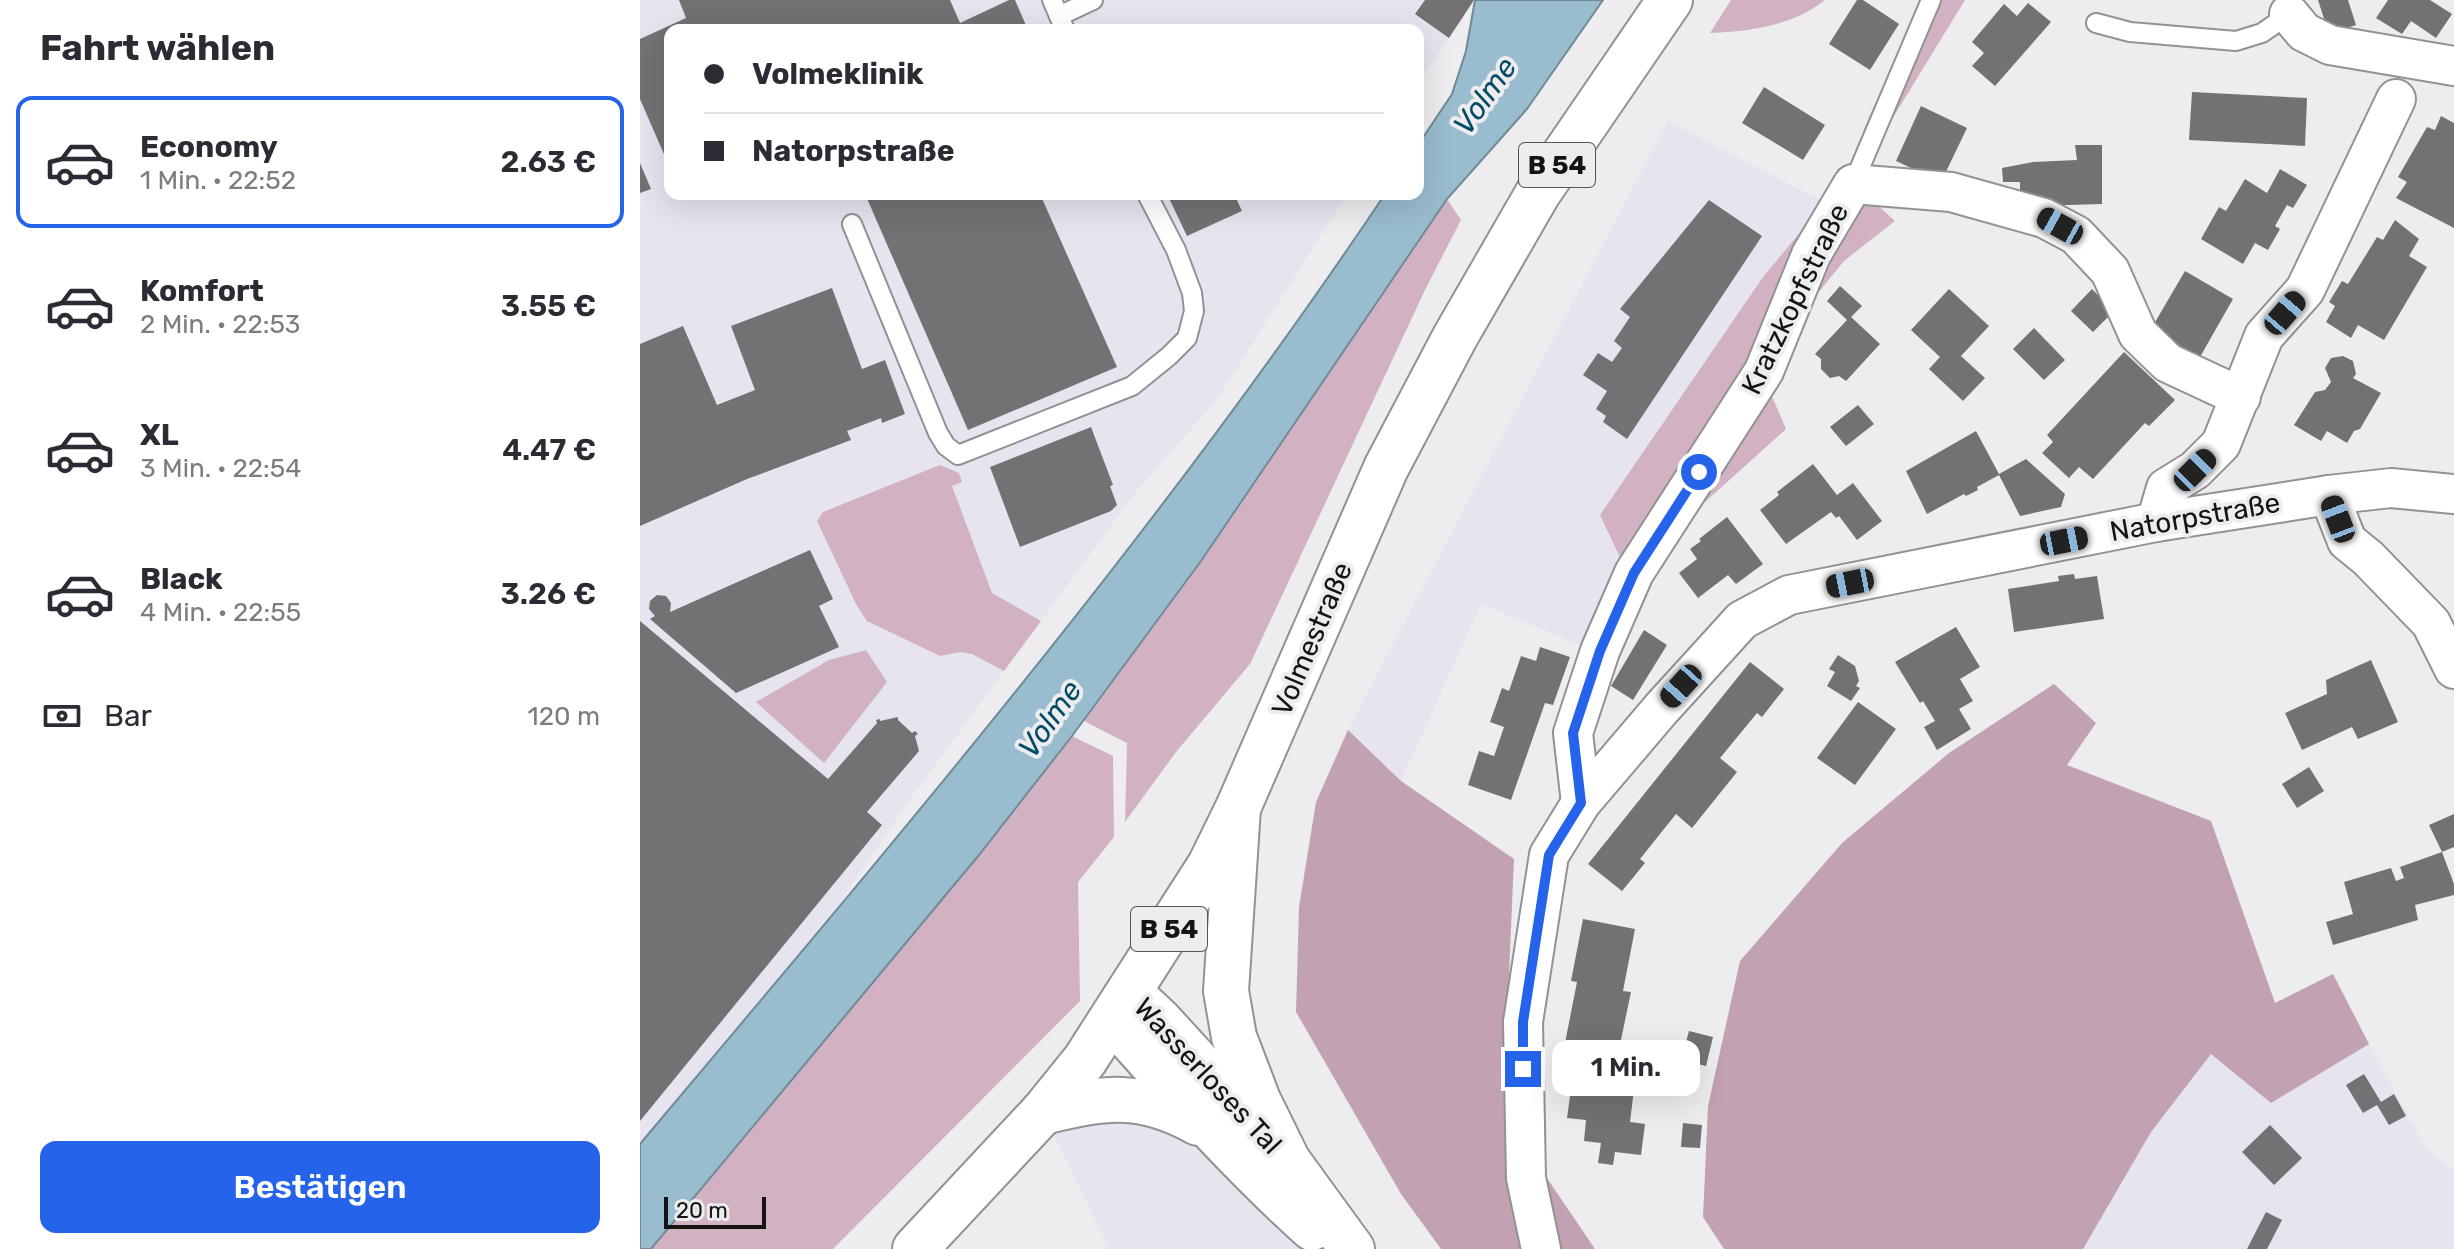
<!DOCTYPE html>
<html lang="de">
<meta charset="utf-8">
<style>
body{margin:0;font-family:Rubik,sans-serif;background:#f7f7f7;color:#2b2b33;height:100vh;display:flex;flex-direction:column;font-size:30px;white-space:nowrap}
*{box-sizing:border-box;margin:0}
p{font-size:26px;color:#7c7c81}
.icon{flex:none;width:44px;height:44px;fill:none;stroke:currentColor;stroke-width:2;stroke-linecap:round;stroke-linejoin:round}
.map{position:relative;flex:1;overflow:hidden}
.side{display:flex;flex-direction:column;background:#fff;width:640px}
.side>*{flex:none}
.guide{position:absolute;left:24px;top:24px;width:760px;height:176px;border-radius:16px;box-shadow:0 8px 32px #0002;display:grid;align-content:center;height:176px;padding:0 40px;background:#fff}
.scale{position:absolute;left:24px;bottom:20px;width:102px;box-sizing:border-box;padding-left:8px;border:4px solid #141415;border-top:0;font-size:22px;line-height:28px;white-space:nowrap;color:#141415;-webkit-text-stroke:6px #ededf0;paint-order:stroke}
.end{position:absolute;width:36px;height:36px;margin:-18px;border:10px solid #2563eb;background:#fff;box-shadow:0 0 0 4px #fff}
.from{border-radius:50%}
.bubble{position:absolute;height:56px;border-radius:16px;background:#fff;box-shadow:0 8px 32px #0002;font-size:26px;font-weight:600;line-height:56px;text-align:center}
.car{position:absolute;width:24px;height:48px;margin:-24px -12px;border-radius:10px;box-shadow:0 0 6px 2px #0007;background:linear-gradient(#222 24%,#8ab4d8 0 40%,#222 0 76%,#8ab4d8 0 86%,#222 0)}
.guide b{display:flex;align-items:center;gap:28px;height:76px;font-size:30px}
.guide b+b{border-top:2px solid #e1e1e2}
.guide i{width:20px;height:20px;background:#2b2b33}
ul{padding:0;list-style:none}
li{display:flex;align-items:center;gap:24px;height:132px;margin:0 16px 12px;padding:0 24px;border:4px solid transparent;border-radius:16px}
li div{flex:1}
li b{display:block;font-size:30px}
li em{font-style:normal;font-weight:600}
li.selected{border-color:#2563eb}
li>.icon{width:72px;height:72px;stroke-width:1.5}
h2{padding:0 40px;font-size:36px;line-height:96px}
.pay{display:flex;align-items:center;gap:20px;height:88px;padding:0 40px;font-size:30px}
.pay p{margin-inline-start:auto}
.cta{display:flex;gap:16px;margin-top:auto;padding:16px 40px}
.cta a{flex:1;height:92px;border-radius:16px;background:#2563eb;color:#fff;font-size:32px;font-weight:600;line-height:92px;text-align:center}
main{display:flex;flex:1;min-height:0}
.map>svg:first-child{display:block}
</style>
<main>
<section class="side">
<h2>Fahrt wählen</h2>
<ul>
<li class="selected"><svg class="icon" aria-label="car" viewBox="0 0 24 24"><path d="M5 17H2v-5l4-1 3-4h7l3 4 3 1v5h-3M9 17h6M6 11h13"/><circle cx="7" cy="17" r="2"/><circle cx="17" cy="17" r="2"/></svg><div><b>Economy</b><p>1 Min. · 22:52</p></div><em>2.63 €</em></li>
<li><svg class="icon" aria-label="car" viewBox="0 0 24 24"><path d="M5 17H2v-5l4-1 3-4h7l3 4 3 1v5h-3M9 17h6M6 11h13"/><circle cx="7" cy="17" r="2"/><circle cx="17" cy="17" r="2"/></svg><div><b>Komfort</b><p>2 Min. · 22:53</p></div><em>3.55 €</em></li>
<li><svg class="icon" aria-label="car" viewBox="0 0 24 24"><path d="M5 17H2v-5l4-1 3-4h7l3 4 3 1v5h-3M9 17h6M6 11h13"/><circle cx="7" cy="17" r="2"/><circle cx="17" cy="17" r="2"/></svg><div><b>XL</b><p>3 Min. · 22:54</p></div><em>4.47 €</em></li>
<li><svg class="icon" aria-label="car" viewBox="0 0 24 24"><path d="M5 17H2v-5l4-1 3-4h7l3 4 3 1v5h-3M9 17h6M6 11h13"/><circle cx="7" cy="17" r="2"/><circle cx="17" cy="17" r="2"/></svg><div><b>Black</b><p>4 Min. · 22:55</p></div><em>3.26 €</em></li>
</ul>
<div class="pay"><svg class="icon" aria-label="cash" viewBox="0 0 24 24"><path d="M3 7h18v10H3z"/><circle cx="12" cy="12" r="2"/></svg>Bar<p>120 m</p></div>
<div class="cta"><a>Bestätigen</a></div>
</section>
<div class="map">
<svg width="1814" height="1249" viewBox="0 0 1814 1249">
<rect width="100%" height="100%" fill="#ededf0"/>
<g fill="#e5e4ef">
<polygon points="0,0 834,0 778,84 778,30 30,30 30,194 707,194 578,398 495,493 265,806 188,920 0,1144"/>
<polygon points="1028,121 1184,202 1123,277 960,515 984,566 942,646 841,604 761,781 708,730"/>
<polygon points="1729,1044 1788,1151 1814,1171 1814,1249 1443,1249 1511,1132 1571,1054 1631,1103"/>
<polygon points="535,1110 695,1249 469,1249 403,1112"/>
</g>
<g fill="#d2b2c2">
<path d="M1091 0H1185C1152 26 1111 31 1070 33Z"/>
<polygon points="1281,0 1325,0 1213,183 1255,221 1204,261 1170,303 1131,394 1146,429 1045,520 968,656 942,646 984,566 960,515 1123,277 1204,179 1230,115 1270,33"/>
<polygon points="807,199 821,220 785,290 610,664 536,752 485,822 487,743 444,721 561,561"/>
<polygon points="300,465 319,473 322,482 312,486 352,593 401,621 364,671 332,654 320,652 300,656 227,621 217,606 177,521 183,512"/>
<polygon points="226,650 247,682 184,763 116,702 189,660"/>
<polygon points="432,736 473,756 474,837 438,882 440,1001 193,1249 11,1249 339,855"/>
</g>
<g fill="#c2a1b2">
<polygon points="1414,684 1456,723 1427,765 1571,821 1635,1003 1693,974 1729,1044 1631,1103 1571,1054 1511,1132 1443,1249 1084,1249 1063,1217 1068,1106 1100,961 1202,843 1309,753"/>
<polygon points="708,730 761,781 874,859 867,1022 894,1159 955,1249 801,1249 761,1194 656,1012 659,907 676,802"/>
</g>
<path fill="#99bcce" stroke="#718a96" stroke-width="2" d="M835 0H963L887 109 807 199 561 561 432 736 339 855 11 1249H0V1144C259 836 521 529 745 194H778V145L812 94 826 51Z"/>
<g fill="#737174">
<polygon points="39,0 310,0 320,23 369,0 375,0 388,30 30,30 30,168 0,99 0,39 46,18"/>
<polygon points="785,0 834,0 809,38 775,14"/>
<polygon points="1217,0 1223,0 1259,24 1230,70 1189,44"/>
<polygon points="1678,0 1708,0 1716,25 1689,34"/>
<polygon points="1748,0 1790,0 1812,14 1796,38 1771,21 1762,34 1736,18"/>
<polygon points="1388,3 1411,22 1355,86 1332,66 1344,53 1332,42 1364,4 1377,16"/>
<polygon points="1124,87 1185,125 1163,160 1102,123"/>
<polygon points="1552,92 1667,98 1665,146 1549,140"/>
<polygon points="1281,106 1327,128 1301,182 1256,161"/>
<polygon points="1801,116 1814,123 1814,228 1756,198 1767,182 1758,177 1787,127 1795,130"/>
<polygon points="1435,145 1462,145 1462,204 1394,206 1380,198 1380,182 1363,182 1362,168 1393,162 1437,160"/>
<polygon points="0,163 11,189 0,193"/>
<polygon points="1640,169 1667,185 1653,208 1647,205 1635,226 1640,229 1628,250 1615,243 1603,264 1561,239 1579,207 1586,211 1605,179 1627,193"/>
<polygon points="225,194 400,194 477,367 328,430"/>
<polygon points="527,194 594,194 602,211 547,236"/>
<polygon points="1069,200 1122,236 987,439 963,422 966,416 956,409 967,391 943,375 958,353 972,362 982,348 974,341 990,317 980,309"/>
<polygon points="1755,220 1779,239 1769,256 1787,267 1744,340 1718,325 1711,338 1686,322 1695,306 1689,302 1702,281 1708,284 1737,237 1743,240"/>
<polygon points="1545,271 1593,299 1560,357 1511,329"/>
<polygon points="1200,286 1222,306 1211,317 1240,344 1206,381 1199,376 1190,378 1181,369 1181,359 1175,354 1207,320 1187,301"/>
<polygon points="192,288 222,369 245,360 265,414 242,423 241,418 207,431 211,440 107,479 0,526 0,344 43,326 77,405 115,390 91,326"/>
<polygon points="1309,289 1349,326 1321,356 1345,378 1323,401 1289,369 1300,357 1271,330"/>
<polygon points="1452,289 1474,311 1453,332 1431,311"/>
<polygon points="1394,328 1425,360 1404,380 1373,349"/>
<polygon points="1484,352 1535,400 1509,426 1505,423 1453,479 1439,467 1429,478 1402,453 1413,442 1407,435"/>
<polygon points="1703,356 1713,361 1716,374 1713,378 1741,393 1720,429 1714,431 1707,443 1687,431 1681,441 1654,425 1675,392 1685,390 1691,382 1685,368 1691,358"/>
<polygon points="1218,405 1234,424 1206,446 1190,427"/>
<polygon points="451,427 473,485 470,486 477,505 471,511 380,547 350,467"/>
<polygon points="1336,431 1359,474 1386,459 1425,494 1421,507 1380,516 1359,475 1337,487 1338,490 1326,496 1324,494 1287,514 1266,471"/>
<polygon points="1173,464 1197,495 1213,483 1242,521 1217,540 1199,516 1196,518 1191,512 1146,544 1120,510 1139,495 1137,492"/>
<polygon points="1087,517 1123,564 1096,584 1088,575 1058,598 1039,573 1057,559 1050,549 1061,541 1059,539"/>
<polygon points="170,550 193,599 179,606 199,647 96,693 10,619 15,616 9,609 10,601 17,595 26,596 31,603 30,612"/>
<polygon points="1434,574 1435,579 1457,576 1464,619 1374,632 1368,589 1419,581 1418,576"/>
<polygon points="0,621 188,779 237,723 236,720 240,719 240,721 258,717 258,720 272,733 275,731 278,734 275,736 279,751 227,812 242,825 0,1121"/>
<polygon points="1316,627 1340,667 1320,679 1333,701 1319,709 1331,729 1297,750 1284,727 1295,721 1283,701 1280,703 1255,662"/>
<polygon points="1004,630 1027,645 993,700 971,686"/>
<polygon points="900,647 930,657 913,705 905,703 871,800 828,785 839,751 854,756 864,727 850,722 862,688 869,691 881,656 896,661"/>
<polygon points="1198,655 1215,666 1219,681 1216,686 1220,688 1211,701 1187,686 1195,672 1189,669"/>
<polygon points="1731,660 1758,722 1718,739 1712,727 1662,750 1645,713 1687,694 1686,680"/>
<polygon points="1110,662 1144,689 1122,717 1117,713 1080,758 1097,772 1052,828 1036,814 1000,859 1005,863 982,891 948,864"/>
<polygon points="1218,702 1256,729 1215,785 1177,758"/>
<polygon points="1669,767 1684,791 1657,808 1642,784"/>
<polygon points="1814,814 1814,847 1802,852 1789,825"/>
<polygon points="1802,852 1814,884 1814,895 1775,905 1778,920 1693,945 1686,922 1713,914 1704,882 1751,868 1756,881 1764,878 1760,867"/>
<polygon points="943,919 995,929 983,991 991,992 978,1054 925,1043 937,982 931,981"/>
<polygon points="1049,1031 1073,1037 1066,1066 1041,1060"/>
<polygon points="1724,1074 1741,1102 1754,1094 1766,1116 1749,1125 1737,1105 1723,1113 1706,1085"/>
<polygon points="932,1081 994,1089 990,1122 1005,1124 1001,1155 975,1152 973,1165 958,1163 961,1143 944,1141 946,1120 927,1118"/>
<polygon points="1043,1123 1062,1125 1060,1148 1041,1147"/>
<polygon points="1630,1125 1662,1158 1634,1185 1602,1152"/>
<polygon points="1626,1212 1642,1220 1627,1249 1607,1249"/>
</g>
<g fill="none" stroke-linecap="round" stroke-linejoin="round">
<g stroke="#929295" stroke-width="22">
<g id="lane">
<polyline points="412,0 425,30"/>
<polyline points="419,16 453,0"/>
<polyline points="1456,23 1490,32 1596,41 1622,33 1649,14"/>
<polyline points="1213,184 1291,0"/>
<polyline points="212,224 298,433 306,446 318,455 492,386 529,356 547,338 554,311 552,293 536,250 507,194"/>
</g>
</g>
<g stroke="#929295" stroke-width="42">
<g id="street">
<polyline points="1649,14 1664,32 1690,45 1814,66"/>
<polyline points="1689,495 1707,541 1728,558 1791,623 1814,669"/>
<polyline points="1516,522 1526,488 1555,470 1581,444 1624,336 1665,290 1756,99"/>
<polyline points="941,803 933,733 960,651 994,573 1124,371 1171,255 1213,184 1311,192 1404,218 1436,235 1470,271 1498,334 1528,363 1601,397"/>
<polyline points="901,1249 886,1178 883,1022 909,855 941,803 1021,709 1102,620 1149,595 1516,522 1689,495 1751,488 1814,494"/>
</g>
</g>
<g stroke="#929295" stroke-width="48">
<g id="secondary">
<polyline points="598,808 586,991 594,1037 618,1100 648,1161"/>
<polyline points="489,992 519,1020 648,1161 712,1249"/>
<path d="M473 1020C537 1092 601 1164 672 1228"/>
<path d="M403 1112C465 1097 500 1091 558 1123"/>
</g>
</g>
<g stroke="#929295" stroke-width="48">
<polyline id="primary" points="275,1249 403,1112 445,1060 570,865 598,808 746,468 815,337 898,193 1030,0"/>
</g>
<use href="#lane" stroke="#fff" stroke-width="18"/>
<use href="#street" stroke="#fff" stroke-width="38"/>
<use href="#secondary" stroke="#fff" stroke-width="44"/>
<use href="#primary" stroke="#fff" stroke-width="44"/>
</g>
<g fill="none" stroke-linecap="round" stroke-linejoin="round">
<polyline stroke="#2563eb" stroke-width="10" points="883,1069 883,1022 909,855 941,803 933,733 960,651 994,573 1059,472"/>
</g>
<g text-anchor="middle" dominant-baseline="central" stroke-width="8" stroke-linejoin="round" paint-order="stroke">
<g fill="#ededf0" stroke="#555557" stroke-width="2">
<rect x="879" y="143" width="76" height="44" rx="6"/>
<rect x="491" y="907" width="76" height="44" rx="6"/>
</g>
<g font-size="26" font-weight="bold" fill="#141415">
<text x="917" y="165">B 54</text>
<text x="529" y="929">B 54</text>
</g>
<g font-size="28" fill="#141415" stroke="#ededf0">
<text transform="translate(1155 299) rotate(-64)">Kratzkopfstraße</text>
<text transform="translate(1555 517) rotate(-10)">Natorpstraße</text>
<text transform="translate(672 639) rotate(-67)">Volmestraße</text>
<text transform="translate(568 1076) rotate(47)">Wasserloses Tal</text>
</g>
<g font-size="30" font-style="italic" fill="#044b65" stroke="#ededf0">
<text transform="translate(845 96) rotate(-55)">Volme</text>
<text transform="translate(410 719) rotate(-55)">Volme</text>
</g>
</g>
</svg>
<div class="scale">20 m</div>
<i class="end from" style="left:1059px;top:472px"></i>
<i class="end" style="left:883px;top:1069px"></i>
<div class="bubble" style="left:912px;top:1040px;width:148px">1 Min.</div>
<i class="car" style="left:1420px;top:226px;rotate:299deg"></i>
<i class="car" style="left:1645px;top:313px;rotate:41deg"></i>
<i class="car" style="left:1555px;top:470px;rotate:45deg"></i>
<i class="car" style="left:1698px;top:519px;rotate:339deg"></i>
<i class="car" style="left:1424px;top:541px;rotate:79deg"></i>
<i class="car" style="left:1210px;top:583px;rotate:259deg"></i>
<i class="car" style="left:1041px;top:686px;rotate:222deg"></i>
<div class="guide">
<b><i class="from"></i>Volmeklinik</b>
<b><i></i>Natorpstraße</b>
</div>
</div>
</main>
